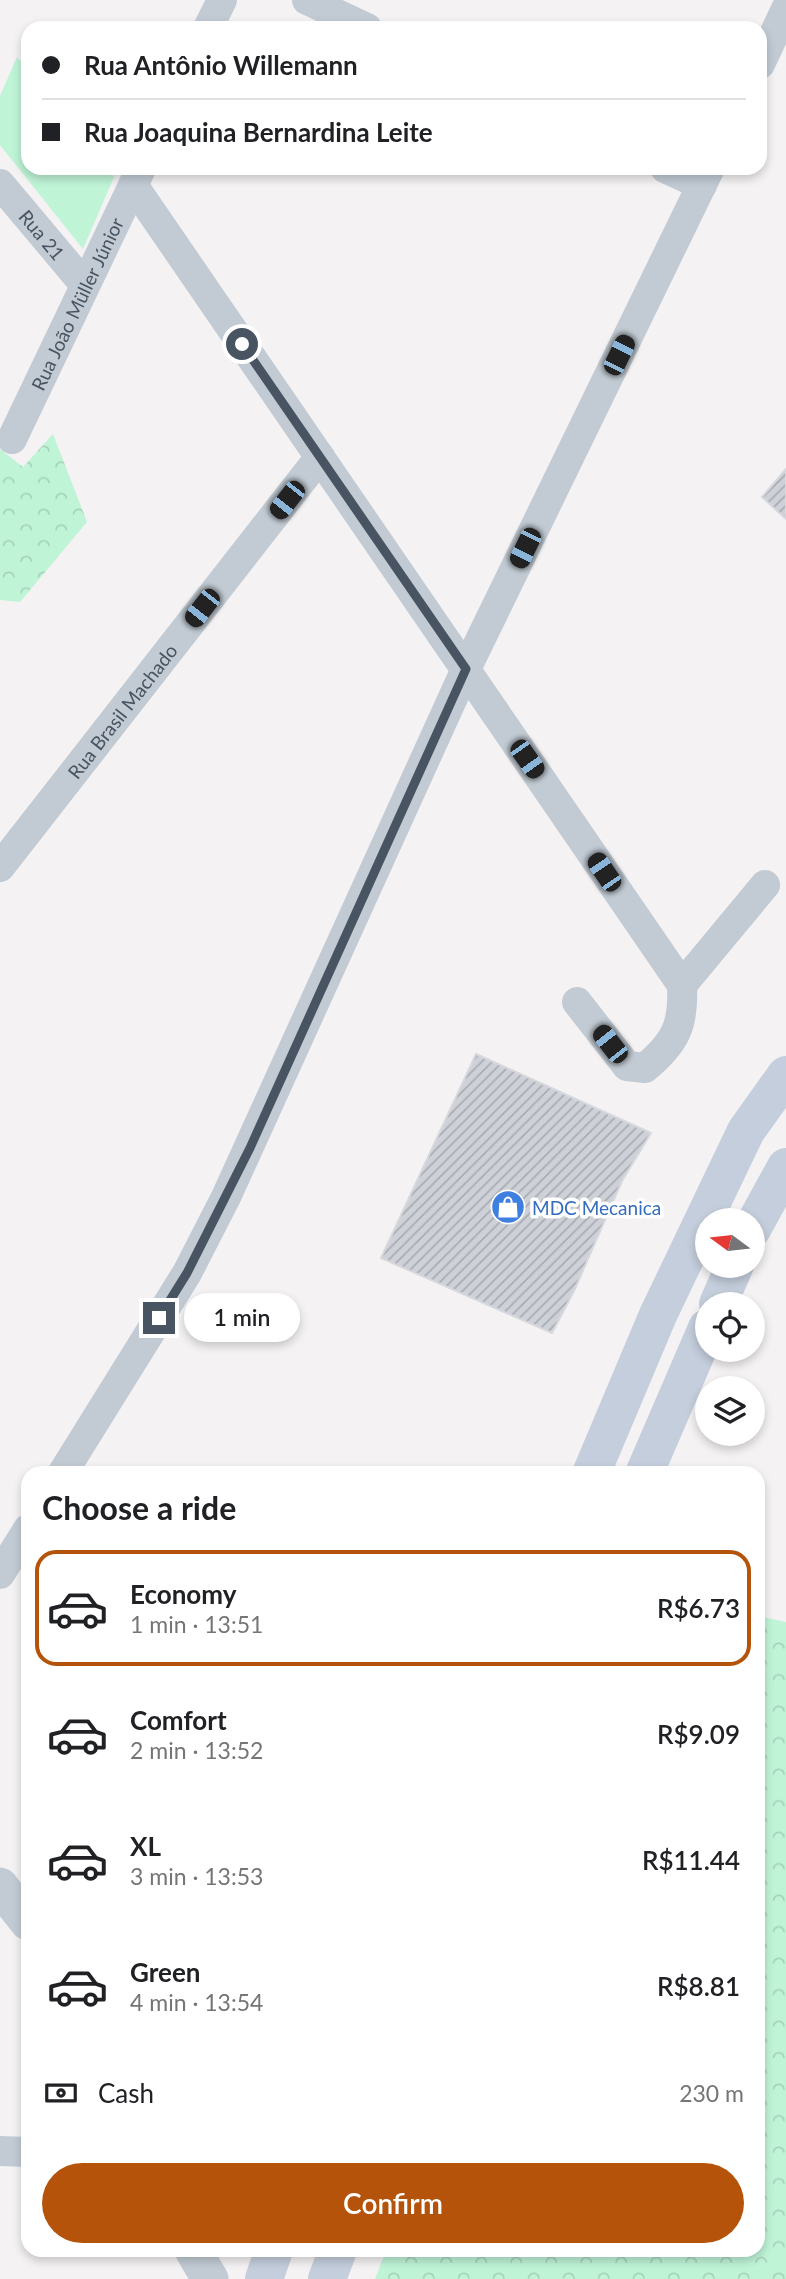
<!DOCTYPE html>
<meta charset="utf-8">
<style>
body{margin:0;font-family:Lato,sans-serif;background:#f2f2f2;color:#202124;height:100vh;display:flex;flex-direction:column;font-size:26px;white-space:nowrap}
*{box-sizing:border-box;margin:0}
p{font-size:23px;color:#757577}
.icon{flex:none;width:38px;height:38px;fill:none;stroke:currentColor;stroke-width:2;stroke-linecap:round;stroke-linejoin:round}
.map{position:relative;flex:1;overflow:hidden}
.panel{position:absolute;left:21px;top:1466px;width:744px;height:791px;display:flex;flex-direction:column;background:#fff;border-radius:21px;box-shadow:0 4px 10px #0003}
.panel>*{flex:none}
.hud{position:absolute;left:21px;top:21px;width:746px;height:154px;border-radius:21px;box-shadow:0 4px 10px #0003;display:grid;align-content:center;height:154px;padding:0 21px;background:#fff}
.needle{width:46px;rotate:285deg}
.fabs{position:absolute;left:695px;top:1208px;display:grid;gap:14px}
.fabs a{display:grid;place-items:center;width:70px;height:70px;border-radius:50%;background:#fff;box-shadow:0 4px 10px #0003;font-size:35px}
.end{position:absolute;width:32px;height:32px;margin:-16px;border:9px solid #485462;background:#fff;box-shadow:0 0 0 4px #fff}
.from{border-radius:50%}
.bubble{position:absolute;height:49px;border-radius:24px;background:#fff;box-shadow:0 4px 10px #0003;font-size:23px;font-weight:600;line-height:49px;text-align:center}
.car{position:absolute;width:21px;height:42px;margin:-21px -10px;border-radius:9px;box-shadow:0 0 5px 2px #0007;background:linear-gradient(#222 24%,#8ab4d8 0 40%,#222 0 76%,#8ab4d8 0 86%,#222 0)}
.hud b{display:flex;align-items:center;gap:24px;height:66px;font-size:26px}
.hud b+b{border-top:2px solid #e0e0e0}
.hud i{width:18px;height:18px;background:#202124}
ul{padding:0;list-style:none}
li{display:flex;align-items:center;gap:21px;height:116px;margin:0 14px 10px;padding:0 7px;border:4px solid transparent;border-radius:21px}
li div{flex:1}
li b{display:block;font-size:26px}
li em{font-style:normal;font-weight:600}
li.selected{border-color:#b45309}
li>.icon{width:63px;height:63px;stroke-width:1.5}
h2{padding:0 21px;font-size:32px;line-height:84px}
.pay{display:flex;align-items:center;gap:18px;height:77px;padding:0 21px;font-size:26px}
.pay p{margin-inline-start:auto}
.action{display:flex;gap:14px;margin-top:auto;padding:14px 21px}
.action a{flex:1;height:80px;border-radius:42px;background:#b45309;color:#fff;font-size:28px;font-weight:600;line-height:80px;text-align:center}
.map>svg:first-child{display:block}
</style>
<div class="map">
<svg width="786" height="2279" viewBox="0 0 786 2279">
<defs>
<pattern id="forest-crowns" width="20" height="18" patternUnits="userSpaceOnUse" patternTransform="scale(1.75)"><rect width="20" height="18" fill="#bff4d7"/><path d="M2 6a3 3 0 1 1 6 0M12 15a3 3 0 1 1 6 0" fill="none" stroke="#a6d3bb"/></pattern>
<pattern id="building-hatch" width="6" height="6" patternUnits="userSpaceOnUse" patternTransform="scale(1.75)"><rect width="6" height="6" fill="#ced1d8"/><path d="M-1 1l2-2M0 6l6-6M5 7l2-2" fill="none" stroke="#a9acb3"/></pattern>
</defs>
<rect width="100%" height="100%" fill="#f4f2f2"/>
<g fill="url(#forest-crowns)">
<polygon points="53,434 87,522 20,602 0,600 0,449 23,467"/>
<polygon points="758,1616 786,1622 786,2279 375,2279 386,2251 758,2250"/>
</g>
<polygon fill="#bff4d7" points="17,57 28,71 28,168 107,168 114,177 83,249 0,145 0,96"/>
<g fill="url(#building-hatch)" stroke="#d6d8de" stroke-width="2">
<polygon points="786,469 786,519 762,497"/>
<polygon points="476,1054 651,1133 622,1181 574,1291 552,1333 381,1258"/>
</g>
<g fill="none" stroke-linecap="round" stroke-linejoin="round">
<g stroke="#c2cbd4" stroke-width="30">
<polyline points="307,0 367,28"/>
<polyline points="208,28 222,0"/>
<polyline points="760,64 786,9"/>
<polyline points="665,168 702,185"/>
<path id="s1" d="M0 184 85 285"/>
<path d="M133 185 682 985C684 1025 676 1042 645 1068L627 1066 577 1002"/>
<path id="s2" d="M12 439 140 171"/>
<path id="s3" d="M0 867 320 457"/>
<polyline points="682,985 765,885"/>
<polyline points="62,1474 187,1273 226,1197 466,669 710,168"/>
<polyline points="0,1574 28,1529"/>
<polyline points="0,2151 28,2152"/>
</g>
<g stroke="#c2cbd4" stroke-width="37">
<polyline points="0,1886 28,1922"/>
<polyline points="193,2250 210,2279"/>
</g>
<g stroke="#c4cedc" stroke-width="38">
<polyline points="752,1229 786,1167"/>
<polyline points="718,1304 735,1265"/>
<polyline points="591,1474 658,1315 746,1131 786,1075"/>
<polyline points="644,1474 707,1328"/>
<polyline points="264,2279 274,2250"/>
<polyline points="327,2279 338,2250"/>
</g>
</g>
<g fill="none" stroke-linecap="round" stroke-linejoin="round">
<polyline stroke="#485462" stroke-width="9" points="159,1318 187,1273 250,1148 466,669 242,344"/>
</g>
<defs>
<g id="shop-disc" transform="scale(1.75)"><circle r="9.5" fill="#3f7fe0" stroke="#fff"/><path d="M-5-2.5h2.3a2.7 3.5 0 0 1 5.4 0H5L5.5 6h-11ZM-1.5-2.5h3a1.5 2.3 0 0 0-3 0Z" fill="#fff"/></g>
</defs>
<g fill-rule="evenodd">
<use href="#shop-disc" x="508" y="1207"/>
</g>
<g text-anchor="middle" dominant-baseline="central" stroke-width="7" stroke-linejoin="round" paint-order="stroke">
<g font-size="19" fill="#485462" stroke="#fff">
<text stroke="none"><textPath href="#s1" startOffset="66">Rua 21</textPath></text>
<text stroke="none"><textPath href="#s2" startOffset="150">Rua João Müller Júnior</textPath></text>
<text stroke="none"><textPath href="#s3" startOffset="198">Rua Brasil Machado</textPath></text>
</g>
<g font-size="19" fill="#366cbe" stroke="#fff" text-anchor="start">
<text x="532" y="1207">MDC Mecanica</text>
</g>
</g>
</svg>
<div class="fabs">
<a><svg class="needle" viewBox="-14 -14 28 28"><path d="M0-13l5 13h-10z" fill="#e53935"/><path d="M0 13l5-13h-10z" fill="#757577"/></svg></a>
<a><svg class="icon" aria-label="locate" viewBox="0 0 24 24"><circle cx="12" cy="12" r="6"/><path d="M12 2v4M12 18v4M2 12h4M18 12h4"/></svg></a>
<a><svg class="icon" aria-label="layers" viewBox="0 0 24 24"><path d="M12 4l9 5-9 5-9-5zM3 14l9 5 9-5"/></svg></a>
</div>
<i class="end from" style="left:242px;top:344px"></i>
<i class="end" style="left:159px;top:1318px"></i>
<div class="bubble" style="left:184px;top:1293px;width:116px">1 min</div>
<i class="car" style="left:619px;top:355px;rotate:26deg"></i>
<i class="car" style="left:287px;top:500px;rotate:218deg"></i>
<i class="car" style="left:525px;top:548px;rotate:206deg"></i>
<i class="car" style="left:202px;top:608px;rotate:218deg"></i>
<i class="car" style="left:527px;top:759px;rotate:145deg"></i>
<i class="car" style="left:604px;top:872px;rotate:326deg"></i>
<i class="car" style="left:610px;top:1044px;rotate:322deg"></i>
<div class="hud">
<b><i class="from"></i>Rua Antônio Willemann</b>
<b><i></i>Rua Joaquina Bernardina Leite</b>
</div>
<section class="panel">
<h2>Choose a ride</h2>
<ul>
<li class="selected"><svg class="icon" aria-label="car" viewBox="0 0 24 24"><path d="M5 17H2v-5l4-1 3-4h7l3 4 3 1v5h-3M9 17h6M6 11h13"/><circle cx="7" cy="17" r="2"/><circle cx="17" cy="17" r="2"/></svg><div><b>Economy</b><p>1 min · 13:51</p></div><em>R$6.73</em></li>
<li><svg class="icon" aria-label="car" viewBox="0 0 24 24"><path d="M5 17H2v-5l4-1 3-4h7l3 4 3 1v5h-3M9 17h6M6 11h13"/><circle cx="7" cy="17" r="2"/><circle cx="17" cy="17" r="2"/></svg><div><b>Comfort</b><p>2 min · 13:52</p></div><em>R$9.09</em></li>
<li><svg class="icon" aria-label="car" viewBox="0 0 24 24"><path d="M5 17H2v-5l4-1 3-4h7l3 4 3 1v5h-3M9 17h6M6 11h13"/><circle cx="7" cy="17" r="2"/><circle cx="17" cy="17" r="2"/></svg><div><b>XL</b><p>3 min · 13:53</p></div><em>R$11.44</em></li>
<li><svg class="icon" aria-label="car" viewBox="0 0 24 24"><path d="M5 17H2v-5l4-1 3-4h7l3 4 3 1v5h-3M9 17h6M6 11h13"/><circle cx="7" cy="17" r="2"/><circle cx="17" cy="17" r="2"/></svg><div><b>Green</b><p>4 min · 13:54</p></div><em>R$8.81</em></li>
</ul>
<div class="pay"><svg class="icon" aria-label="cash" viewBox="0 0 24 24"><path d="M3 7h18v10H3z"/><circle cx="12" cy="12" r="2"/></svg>Cash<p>230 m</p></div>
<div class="action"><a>Confirm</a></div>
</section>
</div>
